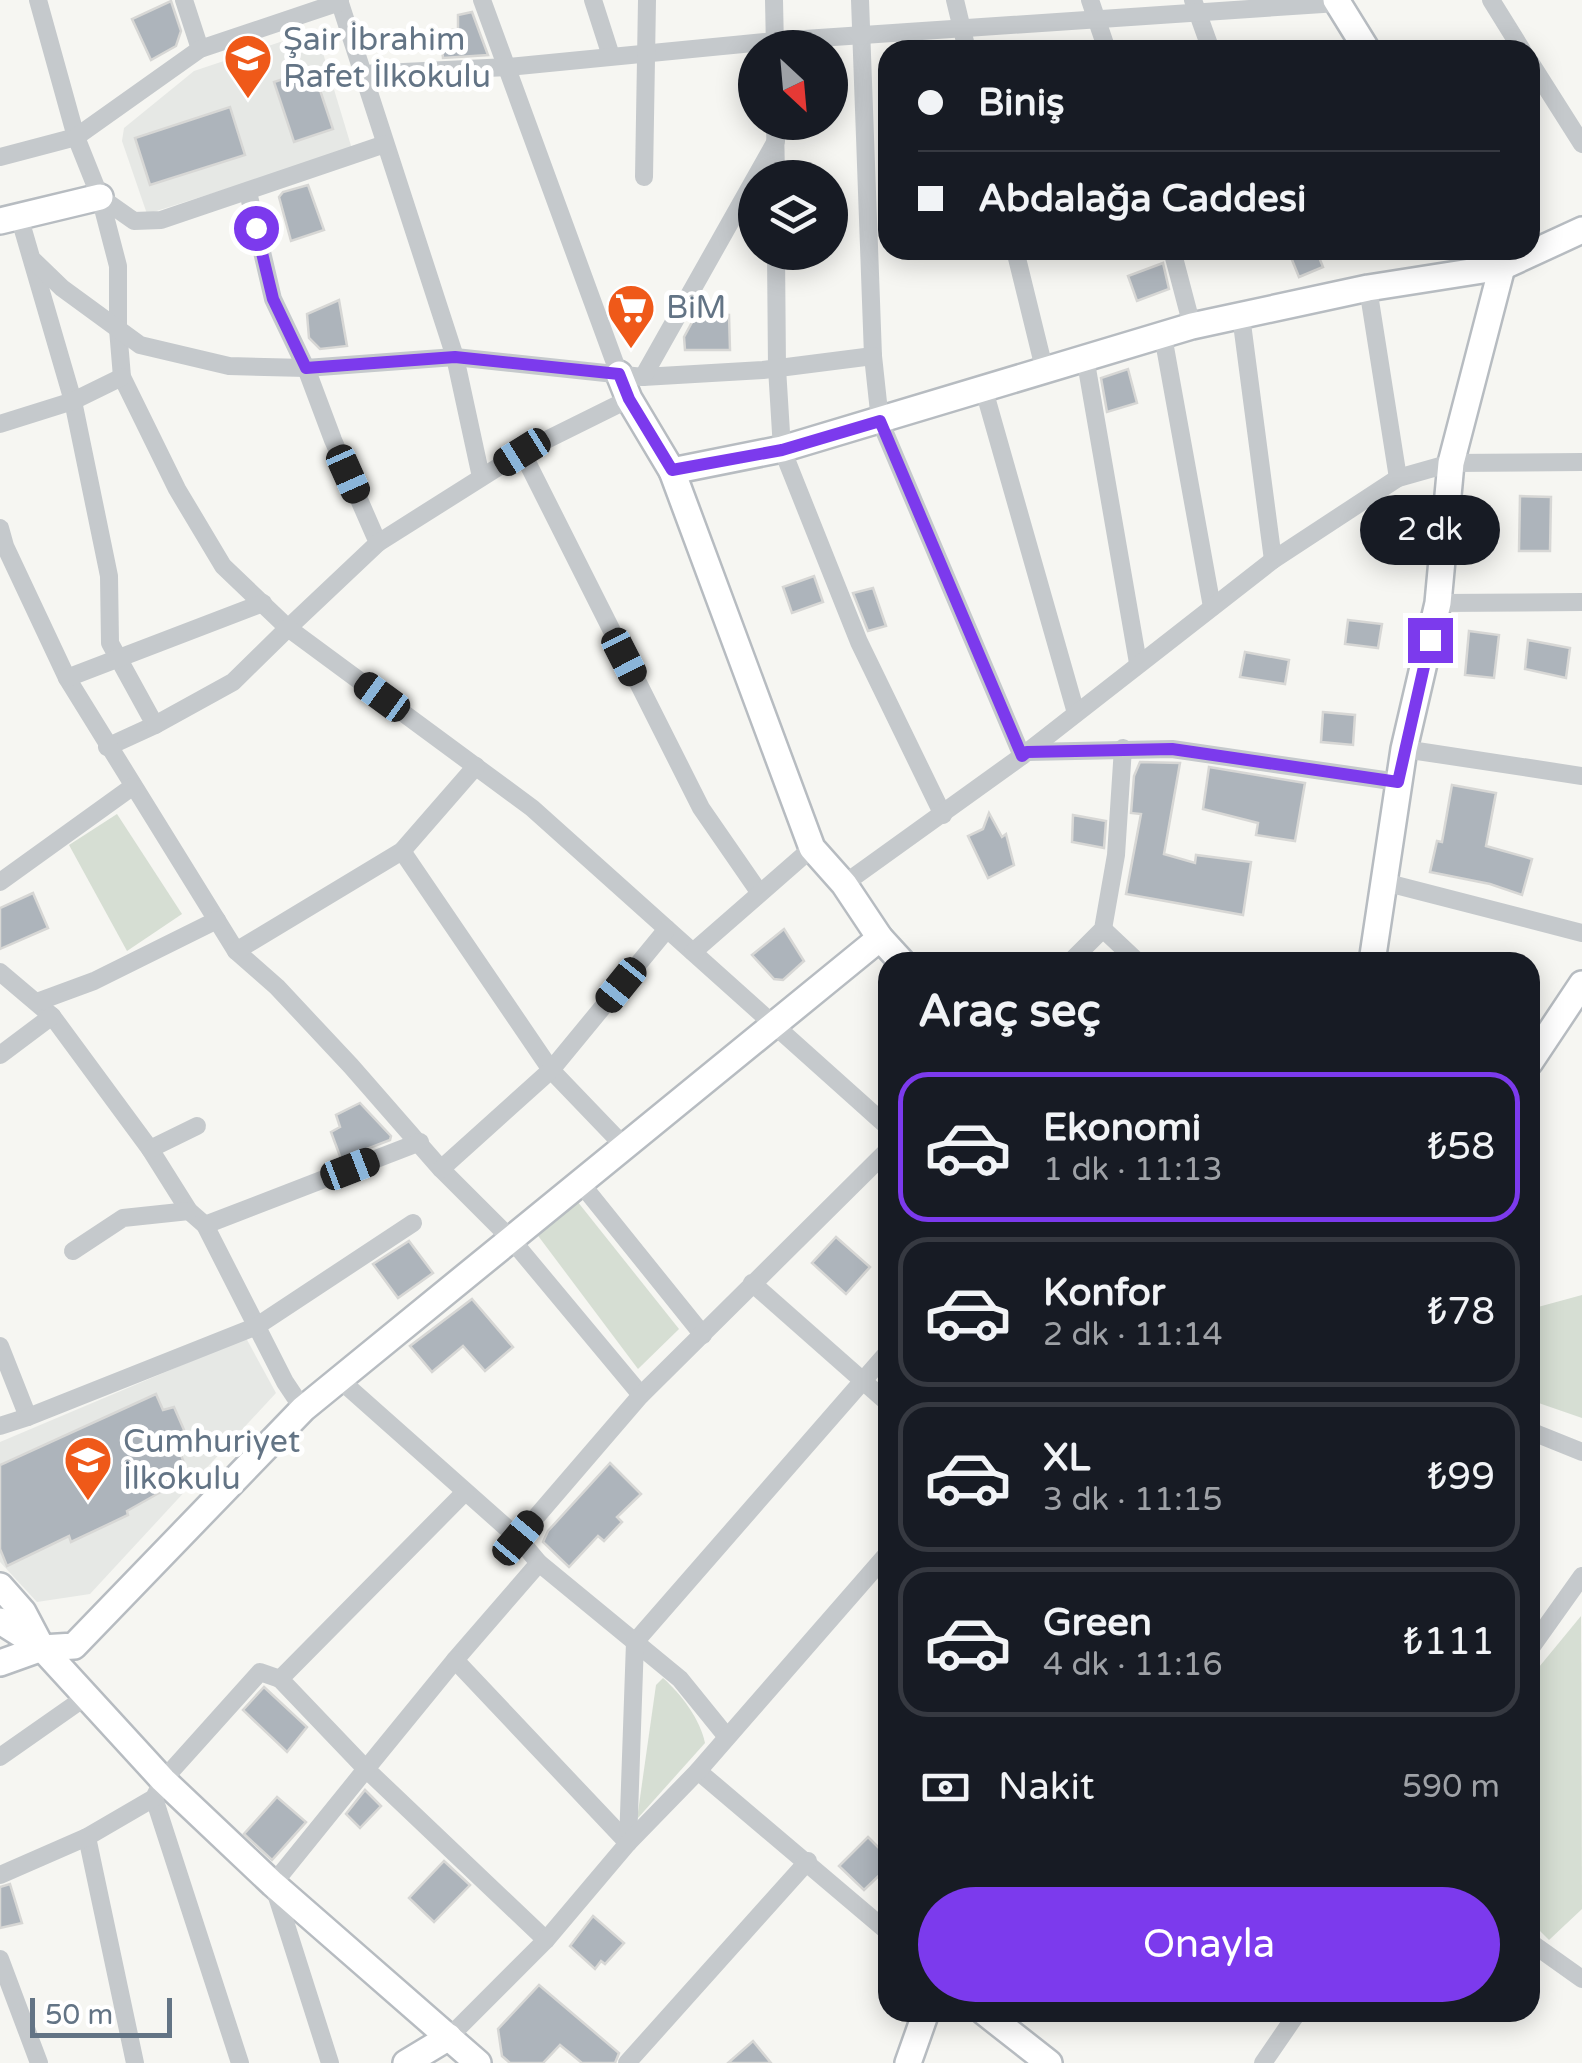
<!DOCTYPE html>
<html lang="tr">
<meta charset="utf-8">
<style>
body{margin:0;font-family:"Varela Round",sans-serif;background:#242831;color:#f1f3f6;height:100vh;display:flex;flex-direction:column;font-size:38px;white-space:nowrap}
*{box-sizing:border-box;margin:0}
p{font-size:32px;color:#9ea1a6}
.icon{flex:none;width:55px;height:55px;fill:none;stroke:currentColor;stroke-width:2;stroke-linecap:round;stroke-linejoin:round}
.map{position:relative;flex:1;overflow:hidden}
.drawer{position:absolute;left:878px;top:952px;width:662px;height:1070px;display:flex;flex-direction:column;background:#171b24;border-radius:30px;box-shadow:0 5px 25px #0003}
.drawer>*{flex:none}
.banner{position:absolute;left:878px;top:40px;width:662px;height:220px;border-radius:30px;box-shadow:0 5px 25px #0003;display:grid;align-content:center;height:220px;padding:0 40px;background:#171b24}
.needle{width:65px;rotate:154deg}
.controls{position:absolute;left:738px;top:30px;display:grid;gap:20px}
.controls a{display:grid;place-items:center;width:110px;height:110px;border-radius:50%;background:#171b24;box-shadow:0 5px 25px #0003;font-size:50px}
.scale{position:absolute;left:30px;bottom:25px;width:142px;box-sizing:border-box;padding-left:10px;border:5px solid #637485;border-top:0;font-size:28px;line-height:35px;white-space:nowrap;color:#637485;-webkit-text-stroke:8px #fff;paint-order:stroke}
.end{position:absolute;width:45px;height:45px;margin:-22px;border:12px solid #7c3aed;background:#fff;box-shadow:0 0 0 5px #fff}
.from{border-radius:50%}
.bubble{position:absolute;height:70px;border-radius:35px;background:#171b24;box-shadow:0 5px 25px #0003;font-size:32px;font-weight:600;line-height:70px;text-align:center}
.car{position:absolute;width:30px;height:60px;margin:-30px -15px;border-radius:12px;box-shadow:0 0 8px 2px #0007;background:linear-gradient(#222 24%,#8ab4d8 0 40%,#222 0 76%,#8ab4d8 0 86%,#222 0)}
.banner b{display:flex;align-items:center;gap:35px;height:95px;font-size:38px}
.banner b+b{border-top:2px solid #363941}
.banner i{width:25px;height:25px;background:#f1f3f6}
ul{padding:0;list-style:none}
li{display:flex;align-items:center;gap:30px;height:150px;margin:0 20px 15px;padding:0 20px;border:5px solid #363941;border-radius:30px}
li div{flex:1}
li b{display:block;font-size:38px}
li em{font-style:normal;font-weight:600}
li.current{border-color:#7c3aed}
li>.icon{width:90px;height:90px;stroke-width:1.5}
h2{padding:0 40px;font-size:45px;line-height:120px}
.pay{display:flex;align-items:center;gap:25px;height:110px;padding:0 40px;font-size:38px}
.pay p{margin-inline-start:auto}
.cta{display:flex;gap:20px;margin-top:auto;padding:20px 40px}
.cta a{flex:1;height:115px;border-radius:60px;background:#7c3aed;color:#fff;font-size:40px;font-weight:600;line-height:115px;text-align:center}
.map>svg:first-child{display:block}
</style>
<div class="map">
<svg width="1582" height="2063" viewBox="0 0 1582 2063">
<rect width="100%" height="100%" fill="#f6f6f2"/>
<g fill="#e6e8e5">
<polygon points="316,30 352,149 147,214 122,141 124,128 194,71"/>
<polygon points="246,1338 276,1393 90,1594 37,1602 0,1562 0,1442"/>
</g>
<g fill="#d6ded3">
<polygon points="117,814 182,914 127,951 69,845"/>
<polygon points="577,1201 679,1329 638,1369 536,1233"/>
<polygon points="1582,1295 1582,1418 1530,1400 1530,1323 1538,1307"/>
<polygon points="1581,1616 1582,1909 1549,1940 1530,1921 1530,1678"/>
<path d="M663 1678C681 1694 700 1719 705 1743L637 1819 656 1685Z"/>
</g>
<g fill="#adb4bb" stroke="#d7d7d5" stroke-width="2.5">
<polygon points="171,1 181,31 176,46 151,60 132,19"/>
<polygon points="472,12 488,55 443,58 440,32 458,29 458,15"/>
<polygon points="313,69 333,129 294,142 274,82"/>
<polygon points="230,107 245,155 150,185 135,138"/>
<polygon points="308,185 324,230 291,241 279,197 283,192"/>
<polygon points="1288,250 1316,250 1323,267 1299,277"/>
<polygon points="1163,263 1169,289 1137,301 1128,276"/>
<polygon points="339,300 347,346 320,349 309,338 307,314"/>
<polygon points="697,313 729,315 730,350 685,350 684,337"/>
<polygon points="1128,369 1137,403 1107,412 1101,378"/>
<polygon points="1520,496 1551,497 1550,551 1519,551"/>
<polygon points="814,576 823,602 792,613 783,587"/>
<polygon points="873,588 886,626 868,631 853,593"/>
<polygon points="1348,620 1382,624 1378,648 1345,644"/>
<polygon points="1469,631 1499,635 1494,678 1465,675"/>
<polygon points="1528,640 1570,648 1566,678 1525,669"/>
<polygon points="1245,652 1289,660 1285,684 1240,677"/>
<polygon points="1323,712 1355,715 1353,745 1321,742"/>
<polygon points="1140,762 1180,763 1164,854 1195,863 1196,855 1251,862 1243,915 1126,894 1141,814 1131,813 1134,776"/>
<polygon points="1209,767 1305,783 1295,841 1256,835 1258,823 1203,809"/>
<polygon points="1452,785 1496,793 1486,846 1532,859 1522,895 1490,884 1430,872 1437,841 1442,842"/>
<polygon points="989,813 1002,837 1006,834 1014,865 988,878 968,836 983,829"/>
<polygon points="1073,815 1106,821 1104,848 1072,842"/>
<polygon points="33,893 48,928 0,949 0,908"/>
<polygon points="784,929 804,961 783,980 774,979 752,955"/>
<polygon points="360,1103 391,1136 390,1140 341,1159 331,1132 340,1127 336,1115"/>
<polygon points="836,1237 870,1267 846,1294 812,1263"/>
<polygon points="409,1241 433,1273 398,1298 373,1264"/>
<polygon points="472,1299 513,1347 485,1371 463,1346 432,1372 410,1346"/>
<polygon points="156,1394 163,1410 174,1407 191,1446 181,1455 189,1476 127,1511 128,1515 71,1542 69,1536 7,1566 0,1549 0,1465"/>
<polygon points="610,1463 641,1494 617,1517 622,1522 604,1541 598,1536 569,1567 543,1542 548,1531"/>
<polygon points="264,1687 307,1727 287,1752 243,1710"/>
<polygon points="365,1790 381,1806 360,1828 346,1814"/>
<polygon points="277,1797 306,1822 272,1860 244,1834"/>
<polygon points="868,1837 888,1857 888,1867 864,1890 839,1866"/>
<polygon points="444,1861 470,1885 434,1922 409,1898"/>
<polygon points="10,1884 22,1923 0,1928 0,1887"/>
<polygon points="593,1916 624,1943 605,1964 601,1961 595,1969 570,1946"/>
<polygon points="539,1985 619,2053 615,2063 582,2063 560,2045 543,2063 510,2063 502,2056 498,2029"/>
<polygon points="753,2041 771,2063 728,2063"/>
</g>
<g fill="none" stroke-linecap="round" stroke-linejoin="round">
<g stroke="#b7bcc1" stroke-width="30">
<g id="secondary">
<polyline points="1336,0 1367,50"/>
<polyline points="0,221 100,197"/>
<polyline points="619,374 629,399 672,471 812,848 844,884 880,938 902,962"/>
<polyline points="672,471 782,449 1192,326 1368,288 1502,267 1582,230"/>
<polyline points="1372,962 1404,749 1438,603 1451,463 1502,267 1492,250"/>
<polyline points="1530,1062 1582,984"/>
<polyline points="0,1586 23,1612 42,1648 163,1780 273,1884 478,2063"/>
<polyline points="0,1621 38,1645"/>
<polyline points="0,1663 42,1648 74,1646 303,1409 880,938"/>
<polyline points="984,2012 1049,2063"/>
<polyline points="406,2063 449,2037"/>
<polyline points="908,2063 926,2012"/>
</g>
</g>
<g stroke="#c5c9cc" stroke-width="18">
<polyline points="184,0 200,49"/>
<polyline points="339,0 455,357 481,477"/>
<polyline points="482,0 619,374"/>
<polyline points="593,0 611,56"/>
<polyline points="774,0 775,48"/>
<polyline points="860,0 873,356 880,421 1022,756"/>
<polyline points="955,0 967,50"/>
<polyline points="1090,0 1107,50"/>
<polyline points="1193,0 1211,50"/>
<polyline points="1491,0 1522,50"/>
<polyline points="1530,62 1582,144"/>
<polyline points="362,74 508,67 775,41 1338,3"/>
<polyline points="775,122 776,178"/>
<polyline points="0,157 76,137 38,0"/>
<polyline points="644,177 647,0"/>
<polyline points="248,192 273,299 306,368 333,440 378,543 288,628 223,566 177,489 122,377 118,329 118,266 100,197 76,137 200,49 340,2"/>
<polyline points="100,197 134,221 161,220 385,144"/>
<polyline points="19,216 73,401 109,576 110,643 155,725 107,747"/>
<polyline points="1015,250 1044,368"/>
<polyline points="1172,250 1192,326"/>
<polyline points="776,252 777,368 782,449 859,642 943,815"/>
<polyline points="34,261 62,288 140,345 229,366 306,368 455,357 643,377 763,370 873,356"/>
<polyline points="1368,288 1398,478"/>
<polyline points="1241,316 1273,560"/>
<polyline points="1163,336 1212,607"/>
<polyline points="1085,357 1138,663"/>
<polyline points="643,377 776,141"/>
<polyline points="984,390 1076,713"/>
<polyline points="0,424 73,401 122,377"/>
<polyline points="522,452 701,808 759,892"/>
<polyline points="0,528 5,546 67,678 236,951 277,987 351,1066 441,1169 511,1239 641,1395"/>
<polyline points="378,543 522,452 629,399"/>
<polyline points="1438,603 1582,602"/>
<polyline points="67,678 263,603"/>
<polyline points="155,725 233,682 288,628 532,808 888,1127"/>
<polyline points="1404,749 1582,776"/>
<polyline points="1027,752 1172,749 1398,782"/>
<polyline points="402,851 551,1070 623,1145"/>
<polyline points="0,882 132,787"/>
<polyline points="1384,882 1582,933"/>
<polyline points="844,884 1022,756 1273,560 1398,478 1451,463 1582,462"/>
<polyline points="1103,929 1138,962"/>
<polyline points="236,951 402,851 476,766"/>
<polyline points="693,952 812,848"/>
<polyline points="1070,962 1103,929 1116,855 1123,748"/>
<polyline points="0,972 52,1016 150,1149 189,1211 205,1225 285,1382 303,1409"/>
<polyline points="37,1002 94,981 217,920"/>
<polyline points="0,1055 52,1016"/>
<polyline points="150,1149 197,1126"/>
<polyline points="441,1169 551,1070 667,929"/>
<polyline points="579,1181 703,1335"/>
<polyline points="205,1225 420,1142"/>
<polyline points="73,1251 123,1218 189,1211"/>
<polyline points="752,1283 888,1403"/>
<polyline points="0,1346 28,1417 0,1426"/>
<polyline points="339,1379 518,1538 641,1395 888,1150"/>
<polyline points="28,1417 257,1326 413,1223"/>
<polyline points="1530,1431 1582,1452"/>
<polyline points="518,1538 539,1563 680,1679 727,1737"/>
<polyline points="539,1563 455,1660 628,1843"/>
<polyline points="1530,1649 1582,1576"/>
<polyline points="455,1660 366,1769 546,1940"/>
<polyline points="0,1757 87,1696"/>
<polyline points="698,1771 888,1932"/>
<polyline points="154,1798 240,2063"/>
<polyline points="87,1837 135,2063"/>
<polyline points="628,1843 635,1642 888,1352"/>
<polyline points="0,1875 87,1837 154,1798 163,1780 260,1672 280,1679"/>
<polyline points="1530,1942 1582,1979"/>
<polyline points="0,1959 39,2063"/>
<polyline points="449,2037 546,1940 628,1843 698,1771 888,1553"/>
<polyline points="330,2063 273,1884 366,1769 280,1679 465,1492"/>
<polyline points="627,2063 808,1861"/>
<polyline points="1263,2063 1298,2012"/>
</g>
<use href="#secondary" stroke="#fff" stroke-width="25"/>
</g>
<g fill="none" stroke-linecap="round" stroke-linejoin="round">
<polyline stroke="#7c3aed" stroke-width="12" points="256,228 273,299 306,368 455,357 619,374 629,399 672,470 782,450 880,421 1022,756 1027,752 1172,749 1398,782 1430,640"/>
</g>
<defs>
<g id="school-pin" transform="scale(2.5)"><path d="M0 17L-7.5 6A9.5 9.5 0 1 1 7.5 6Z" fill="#ef5919" stroke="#fff"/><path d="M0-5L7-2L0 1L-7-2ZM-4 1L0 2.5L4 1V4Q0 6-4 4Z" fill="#fff"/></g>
<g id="supermarket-pin" transform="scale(2.5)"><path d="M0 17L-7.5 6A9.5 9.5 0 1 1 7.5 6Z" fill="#ef5919" stroke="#fff"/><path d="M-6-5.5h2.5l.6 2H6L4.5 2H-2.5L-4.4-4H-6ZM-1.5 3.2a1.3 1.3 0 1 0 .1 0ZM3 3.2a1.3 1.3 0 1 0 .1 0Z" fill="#fff"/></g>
</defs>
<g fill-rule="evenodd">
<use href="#school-pin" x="248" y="58"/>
<use href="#supermarket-pin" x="631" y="308"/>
<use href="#school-pin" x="88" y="1460"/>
</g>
<g text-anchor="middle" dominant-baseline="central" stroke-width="10" stroke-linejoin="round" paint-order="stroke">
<g font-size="32" fill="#637485" stroke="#fff" text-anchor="start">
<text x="283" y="40">Şair İbrahim<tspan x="283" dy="37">Rafet İlkokulu</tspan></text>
<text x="666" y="308">BiM</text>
<text x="123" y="1442">Cumhuriyet<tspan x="123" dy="37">İlkokulu</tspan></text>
</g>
</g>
</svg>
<div class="controls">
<a><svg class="needle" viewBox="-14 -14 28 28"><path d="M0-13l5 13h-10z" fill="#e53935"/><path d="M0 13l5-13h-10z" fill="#9ea1a6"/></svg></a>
<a><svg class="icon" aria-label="layers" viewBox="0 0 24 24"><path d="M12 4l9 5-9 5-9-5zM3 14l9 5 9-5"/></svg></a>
</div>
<div class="scale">50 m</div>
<i class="end from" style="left:256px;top:228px"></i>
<i class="end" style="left:1430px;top:640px"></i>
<div class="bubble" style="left:1360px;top:495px;width:140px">2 dk</div>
<i class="car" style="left:522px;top:452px;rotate:238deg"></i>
<i class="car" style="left:348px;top:474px;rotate:156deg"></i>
<i class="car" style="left:624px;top:657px;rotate:153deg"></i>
<i class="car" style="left:382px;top:697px;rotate:306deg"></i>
<i class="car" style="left:621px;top:985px;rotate:219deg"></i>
<i class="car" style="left:350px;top:1169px;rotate:69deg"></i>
<i class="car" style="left:518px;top:1538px;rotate:40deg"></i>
<div class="banner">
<b><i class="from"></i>Biniş</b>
<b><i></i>Abdalağa Caddesi</b>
</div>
<section class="drawer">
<h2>Araç seç</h2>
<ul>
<li class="current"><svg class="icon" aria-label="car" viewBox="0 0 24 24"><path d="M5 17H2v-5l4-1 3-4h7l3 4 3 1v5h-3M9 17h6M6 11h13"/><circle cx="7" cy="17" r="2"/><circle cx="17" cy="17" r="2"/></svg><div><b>Ekonomi</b><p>1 dk · 11:13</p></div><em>₺58</em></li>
<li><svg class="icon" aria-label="car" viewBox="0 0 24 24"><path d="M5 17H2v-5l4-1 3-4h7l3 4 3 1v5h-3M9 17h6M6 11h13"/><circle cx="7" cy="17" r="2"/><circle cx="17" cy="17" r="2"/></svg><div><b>Konfor</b><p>2 dk · 11:14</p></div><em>₺78</em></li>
<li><svg class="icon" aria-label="car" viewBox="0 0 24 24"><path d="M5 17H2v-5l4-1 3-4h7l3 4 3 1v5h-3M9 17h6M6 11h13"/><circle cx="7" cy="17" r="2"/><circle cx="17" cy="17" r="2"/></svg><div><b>XL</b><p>3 dk · 11:15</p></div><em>₺99</em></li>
<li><svg class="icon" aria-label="car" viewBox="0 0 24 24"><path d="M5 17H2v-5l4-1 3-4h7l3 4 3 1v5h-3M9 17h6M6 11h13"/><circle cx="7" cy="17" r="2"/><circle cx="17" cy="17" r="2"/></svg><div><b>Green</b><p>4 dk · 11:16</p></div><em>₺111</em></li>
</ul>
<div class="pay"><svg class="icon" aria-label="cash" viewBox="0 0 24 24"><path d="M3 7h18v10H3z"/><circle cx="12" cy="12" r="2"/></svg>Nakit<p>590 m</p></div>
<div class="cta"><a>Onayla</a></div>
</section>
</div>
